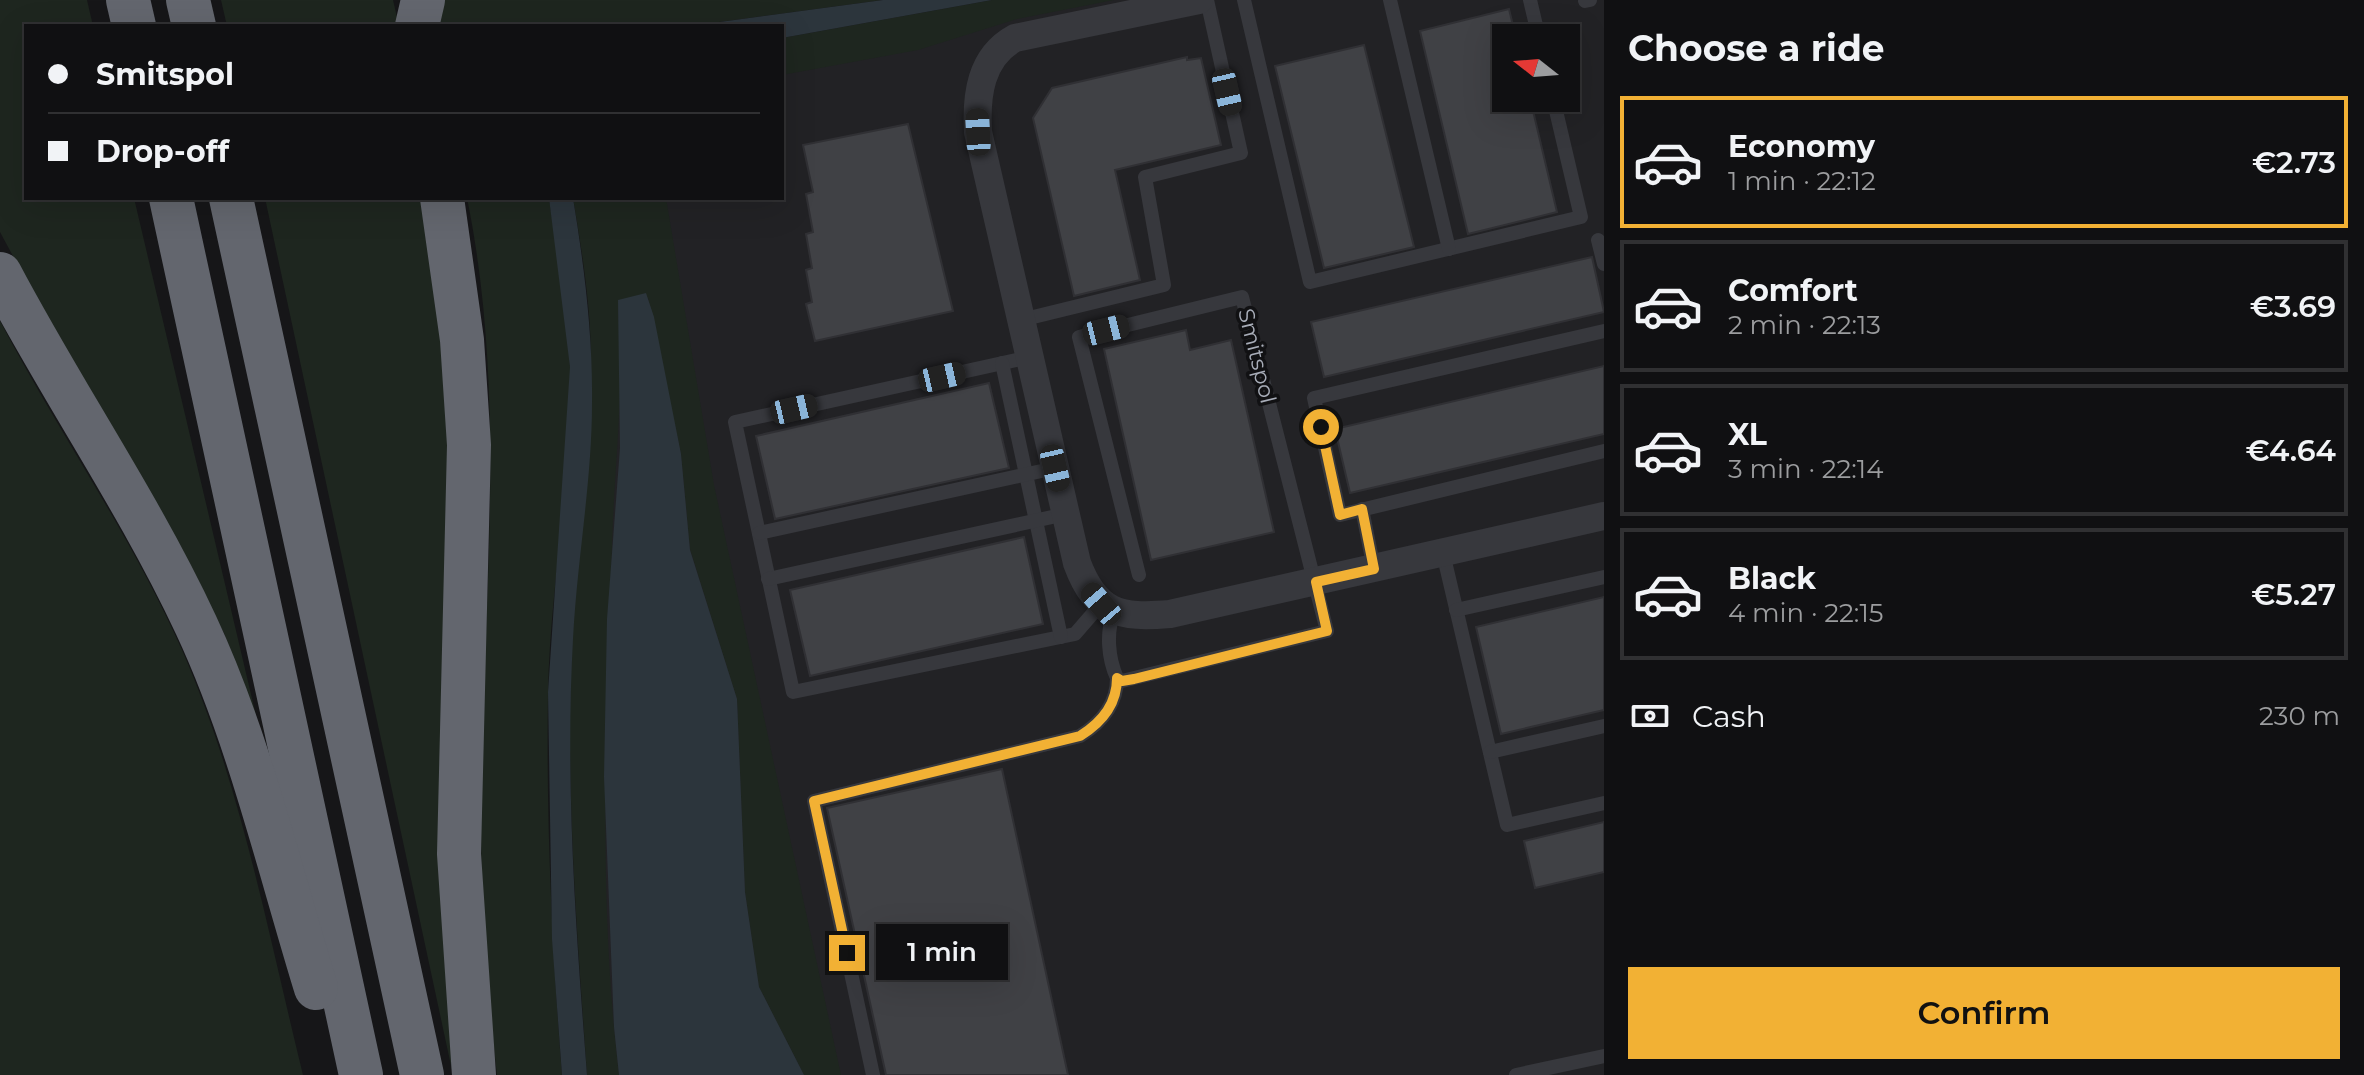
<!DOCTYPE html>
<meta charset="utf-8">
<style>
body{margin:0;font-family:Montserrat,sans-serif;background:#1e1e20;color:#f1f3f6;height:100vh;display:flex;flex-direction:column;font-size:30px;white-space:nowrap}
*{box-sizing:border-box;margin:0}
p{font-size:26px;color:#9c9d9f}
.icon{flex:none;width:44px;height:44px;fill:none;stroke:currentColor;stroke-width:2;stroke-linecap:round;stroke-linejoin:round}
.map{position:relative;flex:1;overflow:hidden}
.drawer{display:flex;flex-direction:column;background:#101012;width:760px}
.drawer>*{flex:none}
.banner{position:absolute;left:24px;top:24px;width:760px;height:176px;border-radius:0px;box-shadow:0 8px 32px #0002,0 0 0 2px #303032;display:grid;align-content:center;height:176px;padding:0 24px;background:#101012}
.needle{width:52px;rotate:287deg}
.tools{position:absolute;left:1492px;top:24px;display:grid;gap:16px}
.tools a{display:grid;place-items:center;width:88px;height:88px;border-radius:0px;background:#101012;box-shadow:0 8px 32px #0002,0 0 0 2px #303032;font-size:40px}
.end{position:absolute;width:36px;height:36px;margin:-18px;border:10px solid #f2b134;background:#111;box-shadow:0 0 0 4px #111}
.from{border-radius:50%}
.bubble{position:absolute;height:56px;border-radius:0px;background:#101012;box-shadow:0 8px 32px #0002,0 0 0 2px #303032;font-size:26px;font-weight:600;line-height:56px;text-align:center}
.car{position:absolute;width:24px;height:48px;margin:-24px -12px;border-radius:10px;box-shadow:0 0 6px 2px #0007;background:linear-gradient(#222 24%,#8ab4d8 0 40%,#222 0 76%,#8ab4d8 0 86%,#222 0)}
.banner b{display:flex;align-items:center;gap:28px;height:76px;font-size:30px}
.banner b+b{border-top:2px solid #303032}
.banner i{width:20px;height:20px;background:#f1f3f6}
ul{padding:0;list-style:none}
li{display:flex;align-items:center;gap:24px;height:132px;margin:0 16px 12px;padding:0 8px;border:4px solid #303032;border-radius:0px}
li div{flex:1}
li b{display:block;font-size:30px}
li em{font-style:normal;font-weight:600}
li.on{border-color:#f2b134}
li>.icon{width:72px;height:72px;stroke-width:1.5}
h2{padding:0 24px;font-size:36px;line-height:96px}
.pay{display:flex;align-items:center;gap:20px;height:88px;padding:0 24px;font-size:30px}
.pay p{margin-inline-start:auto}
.action{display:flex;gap:16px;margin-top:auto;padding:16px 24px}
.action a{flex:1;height:92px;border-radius:0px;background:#f2b134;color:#111;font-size:32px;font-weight:600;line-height:92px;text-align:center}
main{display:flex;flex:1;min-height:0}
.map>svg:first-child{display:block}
</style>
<main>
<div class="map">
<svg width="1604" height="1075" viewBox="0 0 1604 1075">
<rect width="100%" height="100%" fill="#161618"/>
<path fill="#222225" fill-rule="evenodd" d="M1034 0H1604V1075H601L603 479 593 198H782V45ZM1506 38H1566V98H1506Z"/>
<g fill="#1e261f">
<polygon points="0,0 87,0 93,26 26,26 26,198 134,198 262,741 224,633 177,560 0,232"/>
<polygon points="221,0 393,0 399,26 227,26"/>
<polygon points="434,0 883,0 690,26 433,26"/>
<polygon points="992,0 1114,0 1017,19 918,50 782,75 782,38"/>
<polygon points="265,198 434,198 454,354 453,1075"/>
<path d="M467 198H549C557 254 568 310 570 366 573 476 550 584 548 693 546 821 552 948 562 1075H497C488 995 481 914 481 833 480 621 510 409 467 198Z"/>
<path d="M573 198H666L714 485 841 1075H804L759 987 745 892 737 699 690 549 681 454 648 298 618 310C625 389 614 467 612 546 606 723 598 900 619 1075H587C577 931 565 784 572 639 577 546 591 454 591 361 591 307 582 251 573 198Z"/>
<path d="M0 321C58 432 131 535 182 650 241 785 268 933 303 1075H0Z"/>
</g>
<g fill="#2c353c">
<polygon points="883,0 992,0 782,38 782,26 690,26"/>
<path d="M549 198H573C584 265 593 335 592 403 592 482 577 560 573 639 565 784 576 931 587 1075H562L552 939 548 692 570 367Z"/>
<polygon points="646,293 654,317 681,454 690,550 737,699 745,892 759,987 804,1075 619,1075 614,1027 604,777 607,619 620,448 618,300"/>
</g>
<g fill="#404145" stroke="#303034" stroke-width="2">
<polygon points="1509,9 1516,38 1506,38 1506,98 1530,98 1557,212 1468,234 1420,31"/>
<polygon points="1364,45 1414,247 1324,268 1275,66"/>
<polygon points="1187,57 1187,60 1201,58 1221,145 1115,170 1140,280 1074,296 1033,118 1052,88"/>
<polygon points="908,124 953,311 815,341 806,304 812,302 806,270 812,268 806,234 813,232 806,194 813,192 803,145"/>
<polygon points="1592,257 1604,312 1324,377 1311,322"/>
<polygon points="1186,330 1190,350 1231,340 1274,532 1151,560 1104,349"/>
<polygon points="1604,366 1604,434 1350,493 1335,429"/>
<polygon points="989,383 1009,468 775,519 756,436"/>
<polygon points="1024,537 1043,624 810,676 790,590"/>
<polygon points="1604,597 1604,710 1501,734 1476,627"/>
<polygon points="1002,769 1068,1075 886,1075 827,808"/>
<polygon points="1604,822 1604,872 1535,888 1524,841"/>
</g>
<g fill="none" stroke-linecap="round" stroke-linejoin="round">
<g stroke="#37383d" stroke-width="14">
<polyline points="1244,0 1310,282 1581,217 1553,98"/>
<polyline points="1390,0 1449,249"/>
<polyline points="1530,0 1539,38"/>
<polyline points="1585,1 1590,0"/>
<polyline points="1598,240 1604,264"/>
<polyline points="1021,320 1164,285 1145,177 1241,153 1207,0"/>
<polyline points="1604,331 1314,398 1340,515 1604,451"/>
<polyline points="1030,357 735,422 793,692 1075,634 1101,604"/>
<polyline points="1002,363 1061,637"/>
<polyline points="1362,509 1374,569"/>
<polyline points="759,533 1055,468"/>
<polyline points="1443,553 1507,825 1604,803"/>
<polyline points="768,579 1066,514"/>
<polyline points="1456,610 1604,577"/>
<path d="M1114 612C1106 632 1108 658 1117 678L1122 681 1327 631 1242 297 1079 337 1139 575"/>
<polyline points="1490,752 1604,726"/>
<path d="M873 1075 814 801 1080 736C1101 723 1117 704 1117 678"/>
<polyline points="1516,1075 1604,1056"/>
</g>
<path stroke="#37383d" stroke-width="28" d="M1199 0 1015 38C980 57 976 96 978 132L1077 563C1096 614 1120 618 1170 614L1604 516"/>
<g stroke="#63666e" stroke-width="44">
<polyline points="128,0 134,26"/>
<polyline points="188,0 194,26"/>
<polyline points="417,26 423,0"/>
<polyline points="171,198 361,1075"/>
<polyline points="231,198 422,1075"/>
<polyline points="442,198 462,340 469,445 459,854 474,1075"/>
<path d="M0 274C62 392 139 503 196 625 249 738 279 868 316 988"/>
</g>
</g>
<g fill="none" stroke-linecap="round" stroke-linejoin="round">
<path stroke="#f2b134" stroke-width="10" d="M847 953 814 801 1080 736C1101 723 1117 704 1117 678L1122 681 1134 679 1327 631 1316 582 1374 569 1362 509 1340 515 1321 427"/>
</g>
<g text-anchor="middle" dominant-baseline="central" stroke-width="7" stroke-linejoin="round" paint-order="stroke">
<g font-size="22" fill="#a8adb8" stroke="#111113">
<text transform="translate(1257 356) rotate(76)">Smitspol</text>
</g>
</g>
</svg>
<div class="tools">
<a><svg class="needle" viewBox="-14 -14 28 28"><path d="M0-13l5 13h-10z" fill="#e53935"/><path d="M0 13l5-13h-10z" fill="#9c9d9f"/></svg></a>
</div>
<i class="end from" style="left:1321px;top:427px"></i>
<i class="end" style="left:847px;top:953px"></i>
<div class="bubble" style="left:876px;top:924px;width:132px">1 min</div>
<i class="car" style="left:1227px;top:92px;rotate:167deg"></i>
<i class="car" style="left:978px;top:132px;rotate:357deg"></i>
<i class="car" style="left:1106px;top:330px;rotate:76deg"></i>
<i class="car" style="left:942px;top:377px;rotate:77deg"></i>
<i class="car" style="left:794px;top:409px;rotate:77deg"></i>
<i class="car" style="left:1055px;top:468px;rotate:167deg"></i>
<i class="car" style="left:1101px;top:604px;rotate:319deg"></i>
<div class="banner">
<b><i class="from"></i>Smitspol</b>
<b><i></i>Drop-off</b>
</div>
</div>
<section class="drawer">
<h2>Choose a ride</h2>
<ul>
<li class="on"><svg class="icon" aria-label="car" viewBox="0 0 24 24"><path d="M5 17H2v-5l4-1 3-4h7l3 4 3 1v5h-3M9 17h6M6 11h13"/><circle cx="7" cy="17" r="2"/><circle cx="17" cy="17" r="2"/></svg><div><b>Economy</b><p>1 min · 22:12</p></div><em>€2.73</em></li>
<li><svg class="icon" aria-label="car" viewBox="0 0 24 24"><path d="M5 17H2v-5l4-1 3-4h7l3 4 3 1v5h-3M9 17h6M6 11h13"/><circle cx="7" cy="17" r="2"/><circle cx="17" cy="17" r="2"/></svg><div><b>Comfort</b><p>2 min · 22:13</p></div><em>€3.69</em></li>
<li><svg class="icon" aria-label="car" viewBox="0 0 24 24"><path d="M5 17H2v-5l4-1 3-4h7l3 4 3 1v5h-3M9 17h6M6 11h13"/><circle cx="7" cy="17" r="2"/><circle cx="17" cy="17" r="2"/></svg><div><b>XL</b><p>3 min · 22:14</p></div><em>€4.64</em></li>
<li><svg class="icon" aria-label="car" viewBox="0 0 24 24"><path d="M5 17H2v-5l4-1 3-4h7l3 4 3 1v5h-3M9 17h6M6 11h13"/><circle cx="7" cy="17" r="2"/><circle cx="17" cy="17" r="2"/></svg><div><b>Black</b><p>4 min · 22:15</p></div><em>€5.27</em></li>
</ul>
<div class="pay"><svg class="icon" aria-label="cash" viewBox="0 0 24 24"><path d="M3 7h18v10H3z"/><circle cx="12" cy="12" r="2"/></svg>Cash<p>230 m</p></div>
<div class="action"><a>Confirm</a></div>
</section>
</main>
